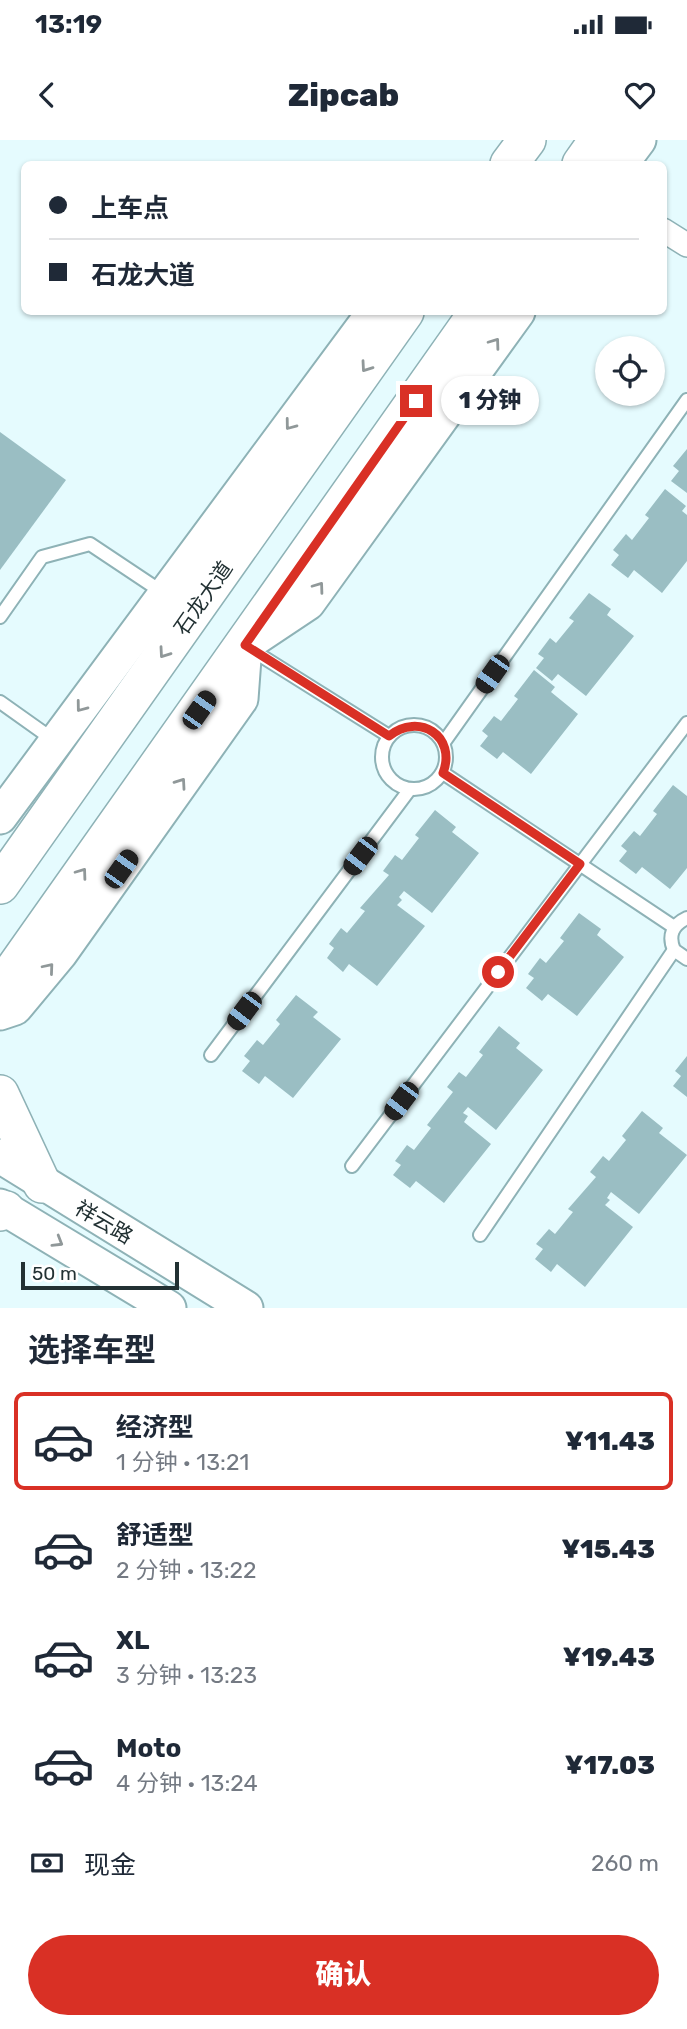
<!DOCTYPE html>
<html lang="zh">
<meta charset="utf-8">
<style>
body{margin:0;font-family:Rubik,"Noto Sans SC",sans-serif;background:#f6f6f7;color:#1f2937;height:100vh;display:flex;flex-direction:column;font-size:26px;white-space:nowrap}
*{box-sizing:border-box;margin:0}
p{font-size:23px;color:#747a83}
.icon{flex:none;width:38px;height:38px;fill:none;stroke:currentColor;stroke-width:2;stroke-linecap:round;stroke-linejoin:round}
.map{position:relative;height:1168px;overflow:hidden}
.details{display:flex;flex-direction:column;background:#fff;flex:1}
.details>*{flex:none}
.banner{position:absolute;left:21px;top:21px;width:646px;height:154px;border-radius:10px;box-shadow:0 2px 5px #0004;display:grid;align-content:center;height:154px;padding:0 28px;background:#fff}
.tools{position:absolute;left:595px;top:196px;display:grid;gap:14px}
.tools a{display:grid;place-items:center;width:70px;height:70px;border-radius:50%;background:#fff;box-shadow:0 2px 5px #0004;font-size:35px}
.scale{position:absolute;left:21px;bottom:18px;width:158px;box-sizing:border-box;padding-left:7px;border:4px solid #223133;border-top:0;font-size:19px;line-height:24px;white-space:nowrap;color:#223133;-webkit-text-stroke:5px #fff;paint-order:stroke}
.end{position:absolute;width:32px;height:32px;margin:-16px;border:9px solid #d93025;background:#fff;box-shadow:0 0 0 4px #fff}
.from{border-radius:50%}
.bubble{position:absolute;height:49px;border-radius:24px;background:#fff;box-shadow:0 2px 5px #0004;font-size:23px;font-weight:800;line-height:49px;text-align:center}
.car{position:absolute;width:21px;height:42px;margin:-21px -10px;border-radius:9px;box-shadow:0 0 5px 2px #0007;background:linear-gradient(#222 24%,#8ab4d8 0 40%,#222 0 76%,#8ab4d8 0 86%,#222 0)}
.banner b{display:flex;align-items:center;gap:24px;height:66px;font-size:26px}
.banner b+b{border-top:2px solid #e0e1e3}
.banner i{width:18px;height:18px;background:#1f2937}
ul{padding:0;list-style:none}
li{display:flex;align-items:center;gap:21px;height:98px;margin:0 14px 10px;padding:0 14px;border:4px solid transparent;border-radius:10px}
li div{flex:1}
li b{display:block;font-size:26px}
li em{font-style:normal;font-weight:800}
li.selected{border-color:#d93025}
li>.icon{width:63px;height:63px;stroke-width:1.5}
h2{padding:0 28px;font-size:32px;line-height:84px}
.pay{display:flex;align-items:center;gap:18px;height:77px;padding:0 28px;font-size:26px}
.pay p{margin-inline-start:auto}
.cta{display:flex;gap:14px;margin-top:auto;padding:14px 28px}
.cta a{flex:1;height:80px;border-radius:42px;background:#d93025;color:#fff;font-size:28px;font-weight:800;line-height:80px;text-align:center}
.status{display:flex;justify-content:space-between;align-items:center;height:49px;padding:0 35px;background:#fff;direction:ltr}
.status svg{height:19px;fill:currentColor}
header{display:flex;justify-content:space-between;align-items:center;height:91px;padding:0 28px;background:#fff;font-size:32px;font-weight:800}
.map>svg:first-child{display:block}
</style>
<div class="status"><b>13:19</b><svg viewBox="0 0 49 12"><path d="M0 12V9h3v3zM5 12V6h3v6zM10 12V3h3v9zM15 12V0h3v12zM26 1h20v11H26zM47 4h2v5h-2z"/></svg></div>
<header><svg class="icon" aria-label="back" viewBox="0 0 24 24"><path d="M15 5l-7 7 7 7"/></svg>Zipcab<svg class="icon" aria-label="heart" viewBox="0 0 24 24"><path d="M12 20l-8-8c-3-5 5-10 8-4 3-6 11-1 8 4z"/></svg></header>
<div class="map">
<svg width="687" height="1168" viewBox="0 0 687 1168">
<rect width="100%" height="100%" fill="#e5fbfe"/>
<g fill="#9abec3">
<polygon points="0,292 66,340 0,430"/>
<polygon points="687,309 687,353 671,341 679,331 673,326"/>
<polygon points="665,349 686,366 682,371 687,375 687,421 662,453 634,430 628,438 611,425 619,415 613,410 626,394 632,400 649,378 645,375"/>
<polygon points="589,453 611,469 607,475 634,496 586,556 558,534 552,541 536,528 544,518 538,514 550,498 556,503 574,481 569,478"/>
<polygon points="534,530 555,547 551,552 578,574 531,634 503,612 497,619 480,606 488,596 482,591 494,576 501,581 518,559 514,556"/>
<polygon points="673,645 687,656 687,728 670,749 642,727 636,734 619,721 627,711 621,706 634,691 640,696 657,674 653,671"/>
<polygon points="435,670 456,687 452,692 479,713 432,773 404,751 399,757 402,760 397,765 425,786 377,846 349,824 343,832 327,818 334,808 329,804 341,788 347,793 365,771 360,768 389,735 383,731 395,715 402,720 419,698 415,695"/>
<polygon points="579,773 601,789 597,795 624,817 577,876 548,854 542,861 526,848 534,838 528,834 540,818 546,823 564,801 560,798"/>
<polygon points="296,855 318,872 313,877 341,899 293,958 265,936 259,944 242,931 250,921 244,916 257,900 263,905 280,884 276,880"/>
<polygon points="499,886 520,903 516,908 543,930 496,990 468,967 463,973 468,976 464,982 491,1004 444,1063 416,1041 410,1048 393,1035 401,1025 395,1021 407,1005 414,1010 431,988 427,985 453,952 447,947 459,932 466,937 483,915 479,912"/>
<polygon points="687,916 687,957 673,946 681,936 675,931"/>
<polygon points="642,971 663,988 659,993 687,1015 639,1074 611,1052 607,1058 610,1060 605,1065 633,1087 585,1147 557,1124 551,1132 535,1119 543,1109 536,1104 549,1089 555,1094 573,1072 568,1069 596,1037 590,1032 603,1016 609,1021 626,1000 622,996"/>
</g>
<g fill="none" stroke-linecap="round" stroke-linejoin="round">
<g stroke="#8eb2b6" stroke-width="16">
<g id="lane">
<polyline points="0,477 42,417 90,404 165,454"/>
<polyline points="247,507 389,596"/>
<polyline points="0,562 55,601"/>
<circle cx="414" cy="617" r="32"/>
<polyline points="444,602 687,260"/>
<polyline points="443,633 674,787"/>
<path d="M687 778C672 785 668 796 674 810L687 819"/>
<polyline points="211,915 410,649"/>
<polyline points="352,1026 687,583"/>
<polyline points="480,1095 674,810"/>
</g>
</g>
<g stroke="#8eb2b6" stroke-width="26">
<polyline id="street" points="663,90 687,105"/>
</g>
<g stroke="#8eb2b6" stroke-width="37">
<g id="secondary">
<polyline points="598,24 630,12 639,0"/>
<polyline points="0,677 374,172"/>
<polyline points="0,873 15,868 60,814 241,559 245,505 308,463 518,172"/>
<polyline points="0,1016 246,1168"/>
<polyline points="0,1066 169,1168"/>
</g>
</g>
<g stroke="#8eb2b6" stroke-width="40">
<g id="primary">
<polyline points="509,24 527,0"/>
<polyline points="581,24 598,0"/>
<polyline points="0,745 405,172"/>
<polyline points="0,849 478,172"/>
<polyline points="0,954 42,1044"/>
<polyline points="0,1072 6,1070"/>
</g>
</g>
<use href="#lane" stroke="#fff" stroke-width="12"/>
<use href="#street" stroke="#fff" stroke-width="23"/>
<use href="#secondary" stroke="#fff" stroke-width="33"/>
<use href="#primary" stroke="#fff" stroke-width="37"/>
</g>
<defs><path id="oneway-chevron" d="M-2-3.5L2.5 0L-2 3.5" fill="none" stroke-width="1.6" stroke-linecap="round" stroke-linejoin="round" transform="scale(1.75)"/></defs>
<g stroke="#909899">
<use href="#oneway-chevron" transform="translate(495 203) rotate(-54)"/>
<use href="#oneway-chevron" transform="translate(366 227) rotate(125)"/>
<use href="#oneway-chevron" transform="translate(290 285) rotate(127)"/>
<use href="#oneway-chevron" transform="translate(319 447) rotate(-54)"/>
<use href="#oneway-chevron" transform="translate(164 513) rotate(125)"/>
<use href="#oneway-chevron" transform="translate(81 567) rotate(127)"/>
<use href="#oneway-chevron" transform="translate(181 643) rotate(-55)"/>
<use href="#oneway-chevron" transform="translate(82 733) rotate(-54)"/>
<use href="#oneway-chevron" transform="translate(49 828) rotate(-50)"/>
<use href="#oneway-chevron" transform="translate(58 1102) rotate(31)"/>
</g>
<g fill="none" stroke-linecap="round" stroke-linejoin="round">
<path stroke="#d93025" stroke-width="9" d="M416 261 245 505 389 596C419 572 457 596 443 633L580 724 498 832"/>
</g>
<g text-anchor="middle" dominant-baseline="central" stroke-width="5" stroke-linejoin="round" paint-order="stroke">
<g font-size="21" fill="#223133" stroke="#fff">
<text transform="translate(203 458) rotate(-55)">石龙大道</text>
<text transform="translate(104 1082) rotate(31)">祥云路</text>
</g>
</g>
</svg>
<div class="tools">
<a><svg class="icon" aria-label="locate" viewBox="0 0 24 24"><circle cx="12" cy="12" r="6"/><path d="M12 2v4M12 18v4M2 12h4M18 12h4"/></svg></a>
</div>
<div class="scale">50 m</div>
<i class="end from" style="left:498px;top:832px"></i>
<i class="end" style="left:416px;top:261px"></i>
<div class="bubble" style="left:441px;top:236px;width:98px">1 分钟</div>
<i class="car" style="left:492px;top:534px;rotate:215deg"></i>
<i class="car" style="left:199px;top:570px;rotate:35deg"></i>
<i class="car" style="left:360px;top:716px;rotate:217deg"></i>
<i class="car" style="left:121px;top:729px;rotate:35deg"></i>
<i class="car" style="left:244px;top:871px;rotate:217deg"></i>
<i class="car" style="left:401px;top:961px;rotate:217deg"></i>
<div class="banner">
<b><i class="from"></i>上车点</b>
<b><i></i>石龙大道</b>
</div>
</div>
<section class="details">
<h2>选择车型</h2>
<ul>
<li class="selected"><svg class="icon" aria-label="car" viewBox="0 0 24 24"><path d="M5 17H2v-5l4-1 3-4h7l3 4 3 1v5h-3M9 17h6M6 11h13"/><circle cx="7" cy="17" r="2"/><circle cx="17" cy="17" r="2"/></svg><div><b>经济型</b><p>1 分钟 · 13:21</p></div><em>¥11.43</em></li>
<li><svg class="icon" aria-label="car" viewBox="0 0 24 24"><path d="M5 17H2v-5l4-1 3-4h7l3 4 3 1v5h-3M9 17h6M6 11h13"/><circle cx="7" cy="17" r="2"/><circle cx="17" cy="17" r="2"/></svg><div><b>舒适型</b><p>2 分钟 · 13:22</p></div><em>¥15.43</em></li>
<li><svg class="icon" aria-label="car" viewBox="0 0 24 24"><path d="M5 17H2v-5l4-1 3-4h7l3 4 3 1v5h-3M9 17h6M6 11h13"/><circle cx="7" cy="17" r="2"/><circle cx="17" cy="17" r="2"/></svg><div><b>XL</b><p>3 分钟 · 13:23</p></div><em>¥19.43</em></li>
<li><svg class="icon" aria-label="car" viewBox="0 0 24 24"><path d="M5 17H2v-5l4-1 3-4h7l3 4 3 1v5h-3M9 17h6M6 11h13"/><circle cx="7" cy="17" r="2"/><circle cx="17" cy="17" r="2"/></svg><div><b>Moto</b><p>4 分钟 · 13:24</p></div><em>¥17.03</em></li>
</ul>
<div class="pay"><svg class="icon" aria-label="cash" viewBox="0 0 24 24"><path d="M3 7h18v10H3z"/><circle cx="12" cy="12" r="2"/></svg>现金<p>260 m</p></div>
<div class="cta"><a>确认</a></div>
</section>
